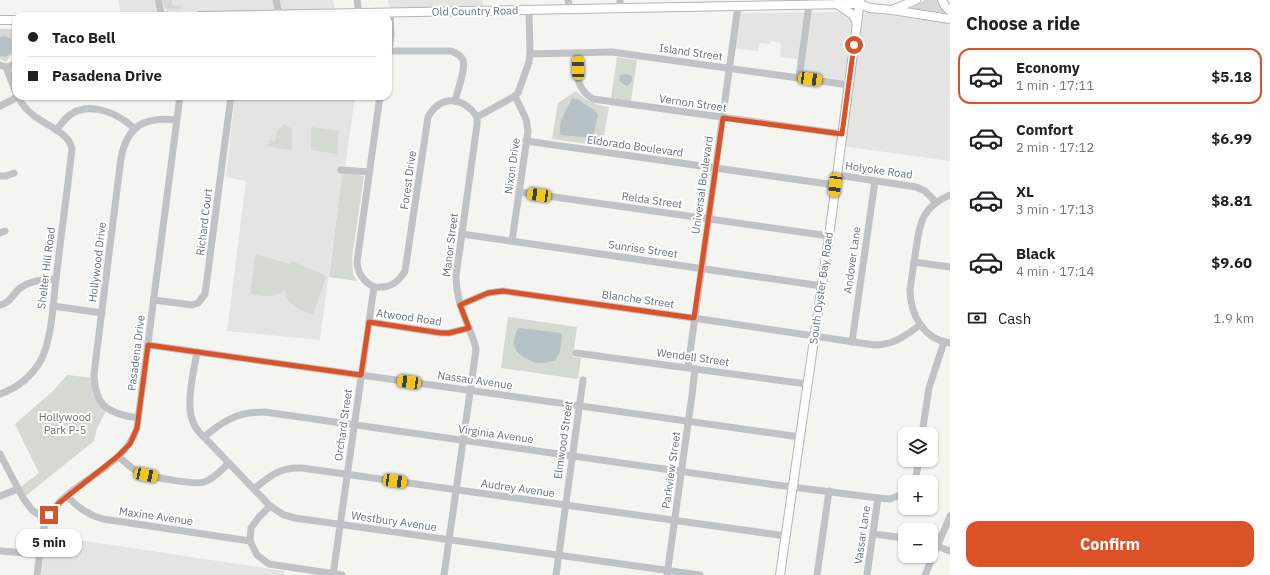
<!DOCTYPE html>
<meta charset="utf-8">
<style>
body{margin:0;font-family:"IBM Plex Sans",sans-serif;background:#f2f2f2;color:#202124;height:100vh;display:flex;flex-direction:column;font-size:15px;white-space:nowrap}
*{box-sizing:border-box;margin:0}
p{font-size:13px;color:#757577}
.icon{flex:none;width:22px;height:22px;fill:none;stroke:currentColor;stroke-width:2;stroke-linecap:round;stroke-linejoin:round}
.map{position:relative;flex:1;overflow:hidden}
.sheet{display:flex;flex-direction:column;background:#fff;width:320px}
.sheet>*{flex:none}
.hud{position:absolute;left:12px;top:12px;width:380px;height:88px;border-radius:12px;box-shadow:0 1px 3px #0004;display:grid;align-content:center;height:88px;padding:0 16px;background:#fff}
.tools{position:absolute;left:898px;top:427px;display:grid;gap:8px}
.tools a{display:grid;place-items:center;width:40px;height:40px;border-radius:8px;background:#fff;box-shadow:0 1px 3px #0004;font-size:20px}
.end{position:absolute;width:18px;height:18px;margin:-9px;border:5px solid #dc5227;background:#fff;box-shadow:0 0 0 2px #fff}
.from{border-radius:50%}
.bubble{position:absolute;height:28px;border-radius:12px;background:#fff;box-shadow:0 1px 3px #0004;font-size:13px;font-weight:700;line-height:28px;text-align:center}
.car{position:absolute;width:12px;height:24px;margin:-12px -6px;border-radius:5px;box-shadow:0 0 3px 1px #0007;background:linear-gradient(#f5c518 24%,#345 0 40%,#f5c518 0 76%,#345 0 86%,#f5c518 0)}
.hud b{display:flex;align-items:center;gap:14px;height:38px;font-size:15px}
.hud b+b{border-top:1px solid #e0e0e0}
.hud i{width:10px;height:10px;background:#202124}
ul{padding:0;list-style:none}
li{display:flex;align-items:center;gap:12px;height:56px;margin:0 8px 6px;padding:0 8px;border:2px solid transparent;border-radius:12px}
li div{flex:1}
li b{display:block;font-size:15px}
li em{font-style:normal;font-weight:700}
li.selected{border-color:#dc5227}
li>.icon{width:36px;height:36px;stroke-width:1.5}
h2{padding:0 16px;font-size:18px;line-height:48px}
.pay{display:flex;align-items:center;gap:10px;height:44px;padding:0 16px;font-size:15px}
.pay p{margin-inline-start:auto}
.primary-button{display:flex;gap:8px;margin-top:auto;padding:8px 16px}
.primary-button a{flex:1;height:46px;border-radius:12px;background:#dc5227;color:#fff;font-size:16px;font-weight:700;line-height:46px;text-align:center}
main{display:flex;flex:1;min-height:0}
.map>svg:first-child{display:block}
</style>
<main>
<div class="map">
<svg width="950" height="575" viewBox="0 0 950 575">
<rect width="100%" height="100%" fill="#f4f4f0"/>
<g fill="#e4e5e3">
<polygon points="118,0 154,0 157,12 121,13"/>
<polygon points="164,0 333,0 335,9 166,12"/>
<polygon points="388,0 482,0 484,6 390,8"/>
<polygon points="844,12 872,13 950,23 950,161 835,145 844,81 797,73 798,59 780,57 781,43 771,41 770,44 760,43 758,51 729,48 733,13"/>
<polygon points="235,96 355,96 344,175 342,175 320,340 227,331 246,181 226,177"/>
<polygon points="46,535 285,571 284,575 41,575"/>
</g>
<g fill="#d4dad1">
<polygon points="162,0 172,0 172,5 181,6 181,9 165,9"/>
<polygon points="925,0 940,0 950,14 950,17 905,11"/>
<polygon points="0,29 11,29 14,31 14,51 6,62 0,59"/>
<polygon points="617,57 637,60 631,101 611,98"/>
<path d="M576 91C587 102 593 104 609 107L602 146 552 139 558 103Z"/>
<polygon points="284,124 292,129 292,149 290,150 268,147 269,140 275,141 277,131"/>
<polygon points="311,127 339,131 337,154 311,150"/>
<polygon points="344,173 364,176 352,258 353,274 357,281 329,277 342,175 344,175"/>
<path d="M256 254 290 264 292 261 325 275 326 278 313 315C300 310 286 305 285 289 276 299 262 296 250 294L255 256Z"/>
<polygon points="508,317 577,327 573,357 581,358 578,379 501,368"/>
<polygon points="67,375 94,378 94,384 107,409 97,428 94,441 23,498 18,489 39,473 15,424 53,391"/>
</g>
<g fill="#b6c2c6">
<polygon points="6,36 11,39 11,53 6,57 0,56 0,37"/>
<polygon points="627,74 632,76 632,81 628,86 623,84 619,80 620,75"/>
<path d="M572 98 579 100C585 107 595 106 598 116 595 123 596 131 592 138L561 135C556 125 568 108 572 98Z"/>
<path d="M518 328 561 333 562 336 560 352 555 361C550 361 544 363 539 363 535 363 531 361 527 359 513 352 511 343 518 328Z"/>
</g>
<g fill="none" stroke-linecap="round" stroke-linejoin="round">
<g stroke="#b2b6ba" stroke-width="10">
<g id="major">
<polyline points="942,0 945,6 950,11"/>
<polyline points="837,4 853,15 857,24"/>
<polyline points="892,10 916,0"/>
<polyline points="200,16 848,4 860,4 870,8 892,10 950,19"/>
<polyline points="0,20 16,20"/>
<polyline points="780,575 829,236 860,0"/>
</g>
</g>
<g stroke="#bfc3c6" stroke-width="7">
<polyline points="158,0 162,16"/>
<polyline points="276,0 279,14"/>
<polyline points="357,0 359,13"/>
<polyline points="568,0 570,9"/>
<polyline points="620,0 620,8"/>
<path d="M389 51H451C456 53 461 55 463 60 466 69 457 92 455 101"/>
<path d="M577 53C578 72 574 88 593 99L842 134"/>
<polyline points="530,54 612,52 849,85"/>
<polyline points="388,56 391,36 390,12"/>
<polyline points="0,65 6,67 16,93"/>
<polyline points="6,67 13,65 16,61"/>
<polyline points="799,78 809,5"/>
<polyline points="0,106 18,97"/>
<path d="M56 130C61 125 65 118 71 114 92 101 119 114 135 129"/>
<polyline points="526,141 835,185"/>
<polyline points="341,170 369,172"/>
<polyline points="837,175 916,187 925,191 936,202"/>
<polyline points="0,176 6,176 14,173"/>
<polyline points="519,192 829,236"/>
<path d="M950 195C922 207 920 222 916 249 914 262 912 275 910 289 910 314 923 339 950 343"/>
<polyline points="0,233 5,231"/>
<polyline points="462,234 822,286"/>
<polyline points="512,241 528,131 526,119 515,96"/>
<polyline points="914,262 950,267"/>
<path d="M374 287C389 289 398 283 405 271L428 117C441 94 464 97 477 117"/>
<polyline points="154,300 192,305 198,303 205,294 231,96"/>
<path d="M0 305C10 303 12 295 19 289 30 280 43 280 56 279"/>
<path d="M460 305 488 293 503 291 700 319 874 345C893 345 905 336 920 325"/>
<polyline points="53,306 102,313"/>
<polyline points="369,322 441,333 449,333 469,328"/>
<polyline points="852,342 875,181"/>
<polyline points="148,345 800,437"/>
<path d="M197 352C194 370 186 402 192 419 194 426 198 432 204 437L270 506 284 515 295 518 700 575"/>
<polyline points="576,353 807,384"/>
<polyline points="688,367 738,6"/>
<path d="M0 394C17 388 32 376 41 360 52 338 53 304 56 279 61 236 67 193 72 149 70 133 45 125 33 115 26 110 22 104 17 96"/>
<path d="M138 418C109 413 95 408 94 374L121 158C127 126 145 116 176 120"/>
<polyline points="922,434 929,388 944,342"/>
<path d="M204 437C224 420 238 412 265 412L769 484 878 498 890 499 905 493"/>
<polyline points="0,454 23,498 32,510 47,520"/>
<path d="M118 456C125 462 132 469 140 473 150 477 195 485 204 482 214 479 221 470 229 463"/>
<polyline points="915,482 919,460"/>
<path d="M254 489C271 475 280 467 302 468L786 536"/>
<polyline points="0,496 18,489"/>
<path d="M67 496C78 508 88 515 103 519L250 541"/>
<polyline points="270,506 259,517 251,528 250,541 257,555 269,564 342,575"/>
<polyline points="873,534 905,538"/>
<polyline points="931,544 950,551"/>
<polyline points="0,551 40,554"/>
<path d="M37 575C40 558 40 529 49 515 71 481 124 468 137 428L180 96"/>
<path d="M333 575 374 287C363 281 358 274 357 262L380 96"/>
<path d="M444 575 476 350C475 341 471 334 468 326 461 309 456 294 456 276L477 125V117L515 96 518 93 529 62 530 54 529 10"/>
<polyline points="556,575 583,380"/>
<polyline points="667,575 692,395 695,369"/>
<polyline points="817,575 829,491"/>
<polyline points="867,575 878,498"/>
<polyline points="925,575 950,516"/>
</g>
<use href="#major" stroke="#fff" stroke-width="8"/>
</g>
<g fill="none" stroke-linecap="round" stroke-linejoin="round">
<polyline stroke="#dc5227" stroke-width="5" points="49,515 59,503 118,456 130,444 137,428 148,345 361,375 369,322 441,333 449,333 469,328 460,305 488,293 503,291 694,318 723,118 842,134 854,45"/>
</g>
<g text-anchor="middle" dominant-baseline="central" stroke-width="4" stroke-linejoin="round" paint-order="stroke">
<g font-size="11" fill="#647380" stroke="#fff">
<text transform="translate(475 11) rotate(-1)">Old Country Road</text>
<text transform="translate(691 52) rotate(8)">Island Street</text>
<text transform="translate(693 103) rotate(8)">Vernon Street</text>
<text transform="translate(635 146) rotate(8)">Eldorado Boulevard</text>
<text transform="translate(512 166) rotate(-82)">Nixon Drive</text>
<text transform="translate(879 170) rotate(8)">Holyoke Road</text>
<text transform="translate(408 180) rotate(-82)">Forest Drive</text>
<text transform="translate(702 185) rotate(-82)">Universal Boulevard</text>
<text transform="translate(652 200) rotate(8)">Relda Street</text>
<text transform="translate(204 222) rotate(-83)">Richard Court</text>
<text transform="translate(450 245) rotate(-83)">Manor Street</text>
<text transform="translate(643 249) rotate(8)">Sunrise Street</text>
<text transform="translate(852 260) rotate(-82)">Andover Lane</text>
<text transform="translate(97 262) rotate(-83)">Hollywood Drive</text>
<text transform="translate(46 268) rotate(-83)">Shelter Hill Road</text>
<text transform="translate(821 288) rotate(-82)">South Oyster Bay Road</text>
<text transform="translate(638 299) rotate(8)">Blanche Street</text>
<text transform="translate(409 317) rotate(8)">Atwood Road</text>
<text transform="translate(136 353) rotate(-83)">Pasadena Drive</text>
<text transform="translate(693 357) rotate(8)">Wendell Street</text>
<text transform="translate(475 380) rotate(8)">Nassau Avenue</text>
<text transform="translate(343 425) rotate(-82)">Orchard Street</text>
<text transform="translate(496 434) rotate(8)">Virginia Avenue</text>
<text transform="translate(563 440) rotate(-82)">Elmwood Street</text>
<text transform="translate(671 470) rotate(-82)">Parkview Street</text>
<text transform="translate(518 488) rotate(8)">Audrey Avenue</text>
<text transform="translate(156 516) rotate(8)">Maxine Avenue</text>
<text transform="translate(394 521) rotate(8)">Westbury Avenue</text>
<text transform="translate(862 535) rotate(-82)">Vassar Lane</text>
</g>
<g font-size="11" fill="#667762" stroke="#fff">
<text x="65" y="417">Hollywood<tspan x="65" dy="13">Park P-5</tspan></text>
</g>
</g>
</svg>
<div class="tools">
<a><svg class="icon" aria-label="layers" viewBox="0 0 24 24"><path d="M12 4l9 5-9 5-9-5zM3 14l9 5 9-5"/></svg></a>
<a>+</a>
<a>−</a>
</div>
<i class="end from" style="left:854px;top:45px"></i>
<i class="end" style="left:49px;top:515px"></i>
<div class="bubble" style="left:16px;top:529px;width:66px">5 min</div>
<i class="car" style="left:578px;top:68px;rotate:359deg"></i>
<i class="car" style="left:810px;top:79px;rotate:98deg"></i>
<i class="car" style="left:835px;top:185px;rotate:188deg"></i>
<i class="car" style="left:539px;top:195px;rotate:278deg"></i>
<i class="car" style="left:409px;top:382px;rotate:278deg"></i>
<i class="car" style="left:146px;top:475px;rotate:102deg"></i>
<i class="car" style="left:395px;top:481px;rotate:98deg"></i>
<div class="hud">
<b><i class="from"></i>Taco Bell</b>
<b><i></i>Pasadena Drive</b>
</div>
</div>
<section class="sheet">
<h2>Choose a ride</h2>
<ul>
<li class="selected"><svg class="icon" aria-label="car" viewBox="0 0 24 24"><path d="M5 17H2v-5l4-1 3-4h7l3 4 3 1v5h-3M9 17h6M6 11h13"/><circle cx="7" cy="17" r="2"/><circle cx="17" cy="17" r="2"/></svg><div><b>Economy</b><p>1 min · 17:11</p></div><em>$5.18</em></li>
<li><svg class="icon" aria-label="car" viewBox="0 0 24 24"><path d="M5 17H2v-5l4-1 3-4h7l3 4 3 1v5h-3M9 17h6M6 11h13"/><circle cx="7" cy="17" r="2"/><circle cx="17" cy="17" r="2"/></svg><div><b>Comfort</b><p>2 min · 17:12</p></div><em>$6.99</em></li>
<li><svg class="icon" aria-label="car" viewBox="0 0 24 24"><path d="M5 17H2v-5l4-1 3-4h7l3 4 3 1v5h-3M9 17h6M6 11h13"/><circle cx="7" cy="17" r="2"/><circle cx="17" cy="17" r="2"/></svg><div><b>XL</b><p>3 min · 17:13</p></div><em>$8.81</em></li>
<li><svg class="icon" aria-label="car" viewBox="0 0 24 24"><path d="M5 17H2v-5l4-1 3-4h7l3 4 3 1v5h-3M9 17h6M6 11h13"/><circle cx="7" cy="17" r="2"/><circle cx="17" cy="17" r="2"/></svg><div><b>Black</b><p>4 min · 17:14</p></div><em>$9.60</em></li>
</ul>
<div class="pay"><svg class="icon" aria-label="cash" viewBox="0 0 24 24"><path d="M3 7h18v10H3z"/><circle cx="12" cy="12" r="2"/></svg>Cash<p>1.9 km</p></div>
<div class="primary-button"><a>Confirm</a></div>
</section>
</main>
